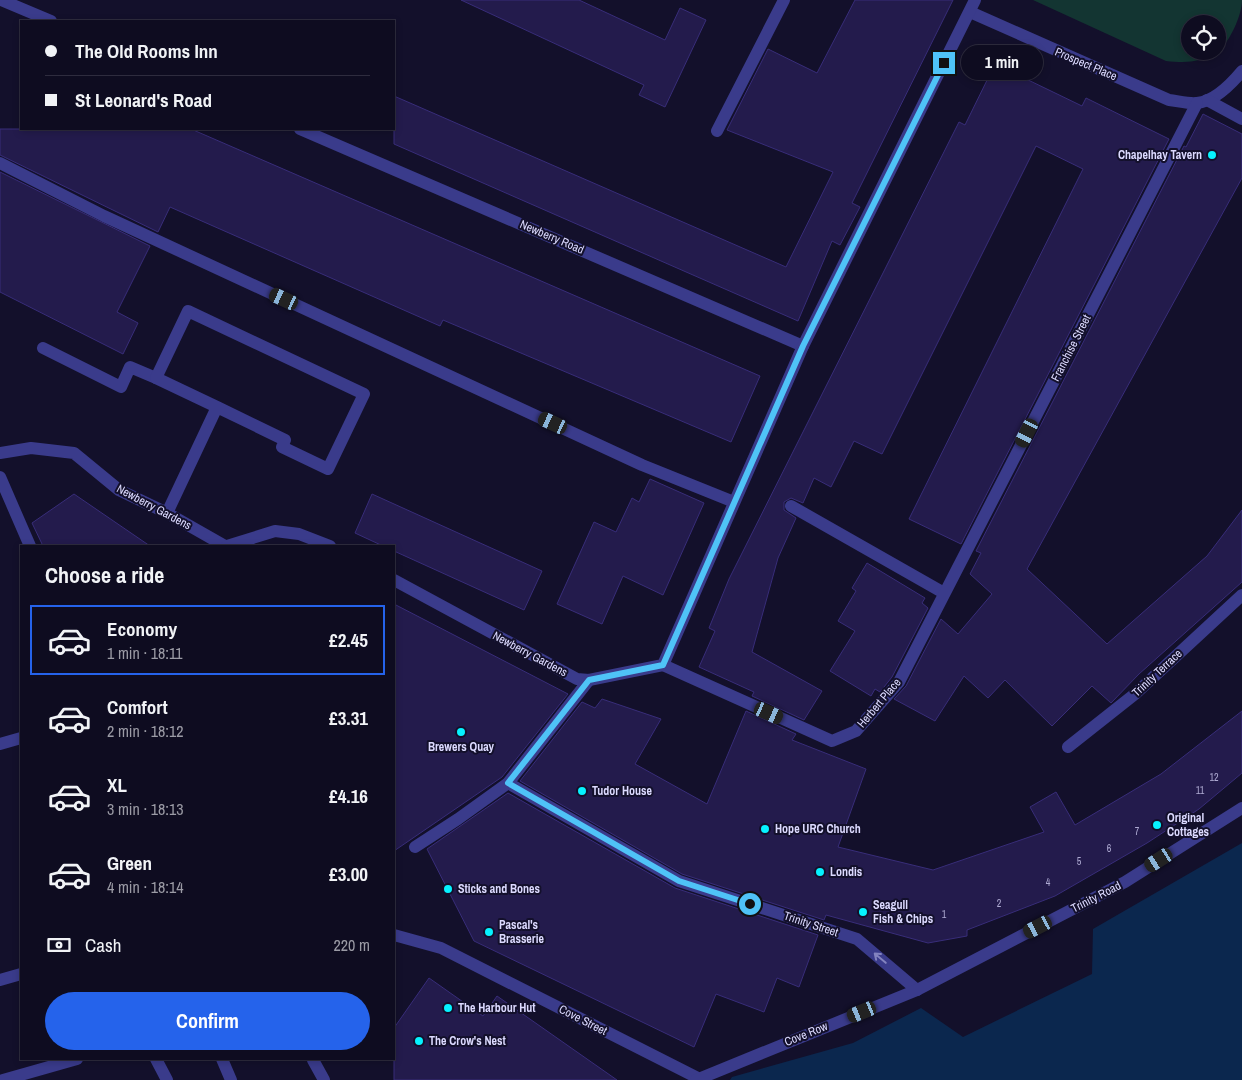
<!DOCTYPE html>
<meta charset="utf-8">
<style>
body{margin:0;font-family:"Archivo Narrow",sans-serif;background:#1c1a2d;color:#f1f3f6;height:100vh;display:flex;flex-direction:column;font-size:19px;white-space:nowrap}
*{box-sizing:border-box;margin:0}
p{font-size:16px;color:#9b9ba5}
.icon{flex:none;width:28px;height:28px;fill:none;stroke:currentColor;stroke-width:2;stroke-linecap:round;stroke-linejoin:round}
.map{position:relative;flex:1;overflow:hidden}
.details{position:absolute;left:20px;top:545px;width:375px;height:515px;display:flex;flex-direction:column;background:#0e0c20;border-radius:0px;box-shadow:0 2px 8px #0003,0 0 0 1px #2e2c3e}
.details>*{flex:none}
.guide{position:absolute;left:20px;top:20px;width:375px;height:110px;border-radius:0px;box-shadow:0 2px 8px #0003,0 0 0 1px #2e2c3e;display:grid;align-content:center;height:110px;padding:0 25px;background:#0e0c20}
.controls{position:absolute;left:1181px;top:15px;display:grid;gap:10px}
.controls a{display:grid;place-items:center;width:45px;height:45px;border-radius:50%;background:#0e0c20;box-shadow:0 2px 8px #0003,0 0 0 1px #2e2c3e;font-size:25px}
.end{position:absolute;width:22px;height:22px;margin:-11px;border:6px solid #4fc3f7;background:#111;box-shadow:0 0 0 2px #111}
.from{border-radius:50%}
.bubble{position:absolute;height:35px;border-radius:18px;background:#0e0c20;box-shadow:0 2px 8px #0003,0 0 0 1px #2e2c3e;font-size:16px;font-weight:800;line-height:35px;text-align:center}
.car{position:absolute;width:15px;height:30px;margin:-15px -8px;border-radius:6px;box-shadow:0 0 4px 1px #0007;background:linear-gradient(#222 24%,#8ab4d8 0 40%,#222 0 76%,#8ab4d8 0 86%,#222 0)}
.guide b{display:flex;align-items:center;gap:18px;height:48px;font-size:19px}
.guide b+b{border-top:1px solid #2e2c3e}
.guide i{width:12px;height:12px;background:#f1f3f6}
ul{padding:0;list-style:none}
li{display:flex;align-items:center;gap:15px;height:70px;margin:0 10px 8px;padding:0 15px;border:2px solid transparent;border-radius:0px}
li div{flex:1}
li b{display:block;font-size:19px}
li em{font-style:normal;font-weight:800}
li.current{border-color:#2563eb}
li>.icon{width:45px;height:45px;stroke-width:1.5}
h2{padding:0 25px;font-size:22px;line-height:60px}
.pay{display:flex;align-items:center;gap:12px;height:55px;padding:0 25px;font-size:19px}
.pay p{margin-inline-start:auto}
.button{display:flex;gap:10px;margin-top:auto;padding:10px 25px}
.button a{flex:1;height:58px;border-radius:30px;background:#2563eb;color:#fff;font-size:20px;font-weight:800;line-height:58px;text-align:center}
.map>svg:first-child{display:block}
</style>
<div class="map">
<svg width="1242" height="1080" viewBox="0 0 1242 1080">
<rect width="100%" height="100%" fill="#13102b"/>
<path fill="#133532" d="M1033 0H1242C1242 15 1230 42 1218 51V24H1190V51H1217C1200 63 1186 63 1166 61Z"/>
<polygon fill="#0b274e" points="1242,843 1242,1080 730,1080 732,1077 853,1043 921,1008 963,1037 1092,974 1093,929"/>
<g fill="#231b4c" stroke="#382d79">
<polygon points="461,0 579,0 665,40 680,8 706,20 665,107 639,95 644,85"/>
<polygon points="855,0 953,0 852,203 860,207 840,245 832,241 798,321 394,144 394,96 786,267 833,172 727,130 768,49 817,73"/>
<polygon points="995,64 1082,106 1086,98 1169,139 961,544 909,519 1083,169 1036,146 882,454 854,441 831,487 814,478 803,503 791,498 784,502 784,510 796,518 778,558 752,652 822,691 804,720 752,696 754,692 699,667 715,631 709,628 729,579 959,122 965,125"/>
<polygon points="1203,114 1242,134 1242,178 1027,569 1107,644 1207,556 1242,510 1242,582 1139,674 1111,703 1092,686 1052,726 1005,680 988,698 964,676 935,721 894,699 906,686 941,619 958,634 992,594 970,574 981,553 976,551 1184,146 1186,147"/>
<polygon points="0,129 191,129 760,376 731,442 443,320 440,326 170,207 158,232 0,155"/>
<polygon points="0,172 150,246 117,312 138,323 123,354 0,292"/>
<polygon points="650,479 704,503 663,595 623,576 602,624 557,604 594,522 616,532 632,498 639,502"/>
<polygon points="74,494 150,546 43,546 32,523"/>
<polygon points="372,494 542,571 524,610 394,551 394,546 383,546 355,533"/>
<polygon points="867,563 925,598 922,603 928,608 892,677 880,692 875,689 871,696 830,671 855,631 838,621 856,591 852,588"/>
<polygon points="394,604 568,694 502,777 394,851"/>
<polygon points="602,699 661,719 635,764 707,804 746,711 796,734 792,740 866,769 838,847 933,870 1044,832 1030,807 1056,792 1075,825 1161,774 1242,711 1242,773 1199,809 1147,843 1055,896 967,930 967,936 928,943 826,915 824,920 682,874 520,781 582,702 595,708"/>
<polygon points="508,793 675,888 818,935 799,987 777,978 764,1012 716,994 694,1047 474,941 427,849"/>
<polygon points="429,978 483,1016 497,996 617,1080 394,1080 394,1028"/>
</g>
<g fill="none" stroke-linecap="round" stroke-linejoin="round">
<g stroke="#3a3b8b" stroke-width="12">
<polyline points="717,131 784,0"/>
<polyline points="0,163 104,216 642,465 734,502"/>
<polyline points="43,348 121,387 130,367 156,378"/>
<polyline points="791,506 944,593"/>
<polyline points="167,513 217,407 285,440 282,447 328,469 364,394 188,311 156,378 217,407"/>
<polyline points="0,980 21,974"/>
<polyline points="156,1059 167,1080"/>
<polyline points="222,1059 231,1080"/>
<polyline points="3,1080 77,1059"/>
</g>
<g stroke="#3a3b8b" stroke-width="12">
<polyline points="1,0 51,21"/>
<path d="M970 12 1169 100C1178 101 1189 104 1197 103 1215 101 1232 83 1242 71"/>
<polyline points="1207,100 1242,119"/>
<polyline points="300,129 803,346"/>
<polyline points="0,453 31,448 74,453 119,490 167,513 225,546"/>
<polyline points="0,477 30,546"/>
<polyline points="227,546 275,531 299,534 330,546"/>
<polyline points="394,580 577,679 589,680 663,665 803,346 975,0"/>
<polyline points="663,665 832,741 856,731 899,682 1197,103"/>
<polyline points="0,744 21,738"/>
<polyline points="1068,747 1135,694 1242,595"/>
<polyline points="508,783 679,881 857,939 917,990"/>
<polyline points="415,847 458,819 508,783 589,680"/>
<polyline points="394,935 441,948 698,1078"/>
<polyline points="313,1060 324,1080"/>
<polyline points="696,1080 917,990 1125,882 1242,808"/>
</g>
</g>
<defs><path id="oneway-shaft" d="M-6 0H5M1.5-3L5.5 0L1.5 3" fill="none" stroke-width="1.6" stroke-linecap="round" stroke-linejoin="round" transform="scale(1.25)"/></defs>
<use stroke="#8383bf" href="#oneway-shaft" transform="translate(880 958) rotate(-140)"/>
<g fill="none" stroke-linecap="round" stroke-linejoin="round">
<polyline stroke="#4fc3f7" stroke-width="6" points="750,904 679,881 508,783 589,680 663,665 803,346 944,63"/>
</g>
<g fill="#06f2ff" stroke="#13102b" stroke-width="2">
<circle cx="1212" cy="155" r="5"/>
<circle cx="461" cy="732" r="5"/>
<circle cx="582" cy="791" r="5"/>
<circle cx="1157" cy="825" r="5"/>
<circle cx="765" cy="829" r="5"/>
<circle cx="820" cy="872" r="5"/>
<circle cx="448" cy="889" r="5"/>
<circle cx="863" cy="912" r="5"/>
<circle cx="489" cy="932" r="5"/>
<circle cx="448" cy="1008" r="5"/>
<circle cx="419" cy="1041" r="5"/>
</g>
<g text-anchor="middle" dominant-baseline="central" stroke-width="4" stroke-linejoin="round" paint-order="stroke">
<g font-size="10" fill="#aeaad2">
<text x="1214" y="777">12</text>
<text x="1200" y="790">11</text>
<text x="1137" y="831">7</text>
<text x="1109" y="848">6</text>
<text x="1079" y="861">5</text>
<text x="1048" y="882">4</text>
<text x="999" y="903">2</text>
<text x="944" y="914">1</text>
</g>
<g font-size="12" fill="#dcdaff" stroke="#13102b">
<text transform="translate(1086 64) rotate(23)">Prospect Place</text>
<text transform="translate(552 237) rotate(23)">Newberry Road</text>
<text transform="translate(1071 348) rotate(-63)">Franchise Street</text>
<text transform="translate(154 507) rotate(28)">Newberry Gardens</text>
<text transform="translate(530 654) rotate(28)">Newberry Gardens</text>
<text transform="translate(1157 673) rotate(-43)">Trinity Terrace</text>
<text transform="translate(879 703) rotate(-50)">Herbert Place</text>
<text transform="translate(1096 897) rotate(-27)">Trinity Road</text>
<text transform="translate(811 924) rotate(18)">Trinity Street</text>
<text transform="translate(583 1020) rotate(27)">Cove Street</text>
<text transform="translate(806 1034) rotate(-22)">Cove Row</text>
</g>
<g font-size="12" font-weight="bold" fill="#dcdaff" stroke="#13102b" text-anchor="start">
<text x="1202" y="155" text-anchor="end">Chapelhay Tavern</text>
<text x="461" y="747" text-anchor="middle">Brewers Quay</text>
<text x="592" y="791">Tudor House</text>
<text x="1167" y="818">Original<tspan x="1167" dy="14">Cottages</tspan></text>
<text x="775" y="829">Hope URC Church</text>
<text x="830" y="872">Londis</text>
<text x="458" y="889">Sticks and Bones</text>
<text x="873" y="905">Seagull<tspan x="873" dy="14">Fish &amp; Chips</tspan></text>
<text x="499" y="925">Pascal's<tspan x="499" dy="14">Brasserie</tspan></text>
<text x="458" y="1008">The Harbour Hut</text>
<text x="429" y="1041">The Crow's Nest</text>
</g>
</g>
</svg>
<div class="controls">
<a><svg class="icon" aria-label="locate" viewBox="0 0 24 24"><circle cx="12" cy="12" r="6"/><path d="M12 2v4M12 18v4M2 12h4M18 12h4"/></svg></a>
</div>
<i class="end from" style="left:750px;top:904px"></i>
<i class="end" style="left:944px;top:63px"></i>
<div class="bubble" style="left:961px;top:45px;width:82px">1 min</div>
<i class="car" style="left:284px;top:299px;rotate:295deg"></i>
<i class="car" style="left:553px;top:423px;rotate:295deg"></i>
<i class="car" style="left:1027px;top:433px;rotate:207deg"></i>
<i class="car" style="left:769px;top:713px;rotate:114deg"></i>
<i class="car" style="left:1159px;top:860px;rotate:238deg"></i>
<i class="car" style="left:1038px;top:927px;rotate:243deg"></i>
<i class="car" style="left:862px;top:1012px;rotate:248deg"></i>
<div class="guide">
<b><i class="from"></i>The Old Rooms Inn</b>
<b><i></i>St Leonard's Road</b>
</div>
<section class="details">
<h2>Choose a ride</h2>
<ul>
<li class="current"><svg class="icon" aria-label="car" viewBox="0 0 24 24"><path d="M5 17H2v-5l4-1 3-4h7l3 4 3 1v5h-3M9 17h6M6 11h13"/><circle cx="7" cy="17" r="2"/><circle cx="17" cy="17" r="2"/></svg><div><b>Economy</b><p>1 min · 18:11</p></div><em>£2.45</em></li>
<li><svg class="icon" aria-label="car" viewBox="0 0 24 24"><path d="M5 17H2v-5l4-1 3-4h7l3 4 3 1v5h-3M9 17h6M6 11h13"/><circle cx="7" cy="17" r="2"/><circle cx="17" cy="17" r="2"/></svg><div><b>Comfort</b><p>2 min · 18:12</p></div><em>£3.31</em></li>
<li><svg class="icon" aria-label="car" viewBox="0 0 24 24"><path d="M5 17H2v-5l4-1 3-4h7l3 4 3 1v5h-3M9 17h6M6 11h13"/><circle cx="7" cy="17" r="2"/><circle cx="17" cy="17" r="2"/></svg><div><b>XL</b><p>3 min · 18:13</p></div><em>£4.16</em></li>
<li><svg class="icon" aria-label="car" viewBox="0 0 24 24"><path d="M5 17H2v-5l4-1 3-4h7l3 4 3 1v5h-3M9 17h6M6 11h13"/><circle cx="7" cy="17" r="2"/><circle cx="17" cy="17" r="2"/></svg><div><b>Green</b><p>4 min · 18:14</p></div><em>£3.00</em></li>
</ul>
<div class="pay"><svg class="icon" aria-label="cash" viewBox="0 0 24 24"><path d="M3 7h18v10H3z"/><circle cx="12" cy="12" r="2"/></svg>Cash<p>220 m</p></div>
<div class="button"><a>Confirm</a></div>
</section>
</div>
